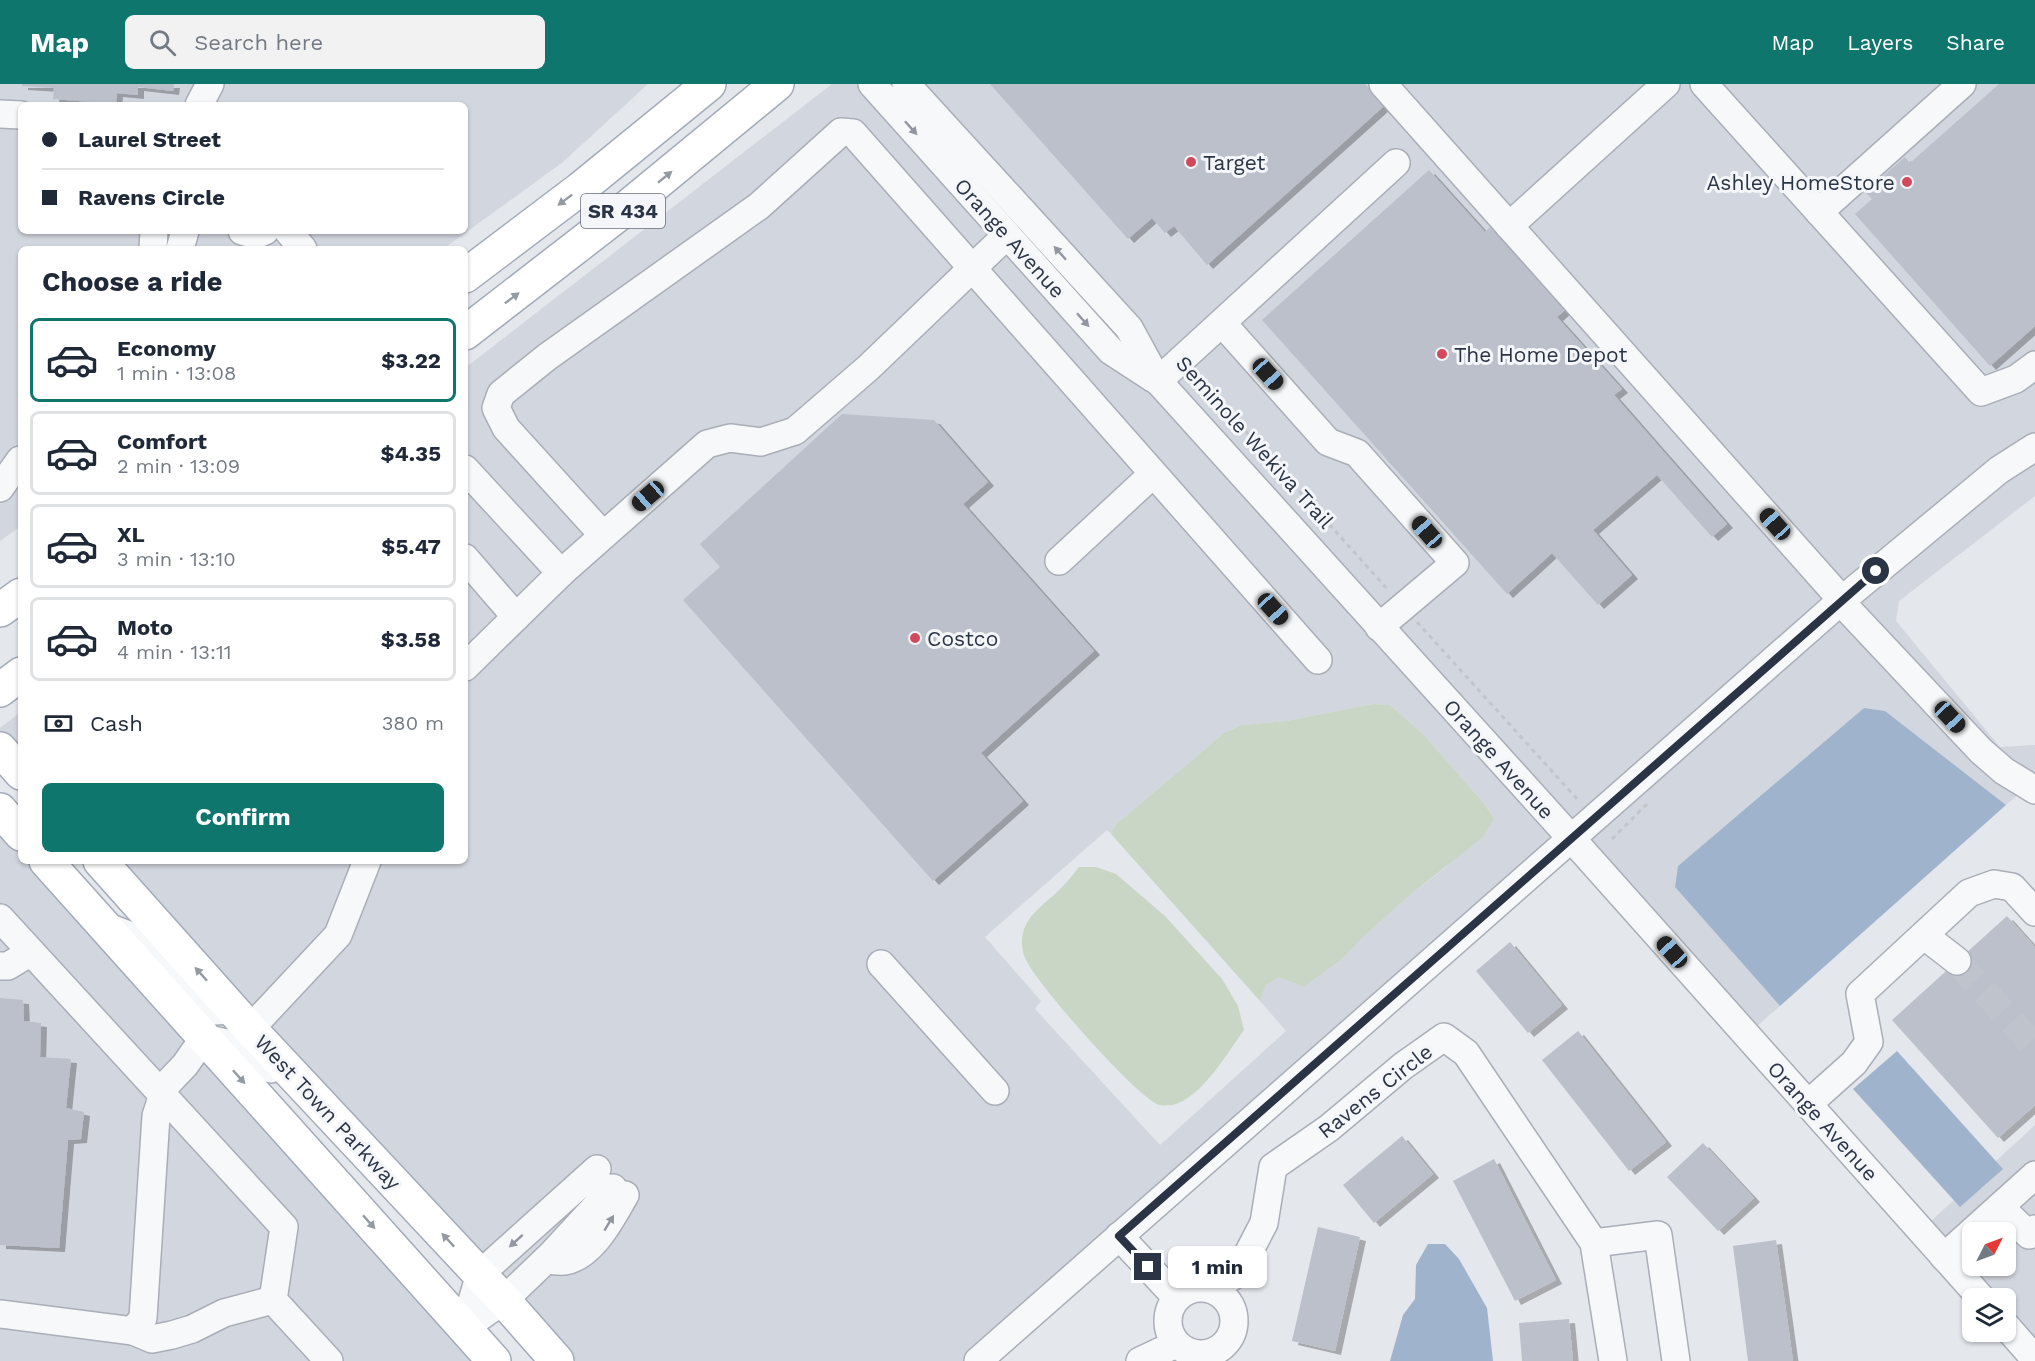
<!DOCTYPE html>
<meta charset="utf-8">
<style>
body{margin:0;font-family:"Work Sans",sans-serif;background:#f2f2f3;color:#1f2937;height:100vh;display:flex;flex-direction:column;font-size:22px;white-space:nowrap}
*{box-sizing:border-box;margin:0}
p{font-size:20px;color:#747a83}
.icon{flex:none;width:33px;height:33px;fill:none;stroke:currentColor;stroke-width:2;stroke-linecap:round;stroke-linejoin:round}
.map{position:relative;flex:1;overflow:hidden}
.drawer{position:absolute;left:18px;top:162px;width:450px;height:618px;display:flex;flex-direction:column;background:#fff;border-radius:9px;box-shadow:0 2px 4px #0004}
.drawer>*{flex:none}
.banner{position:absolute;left:18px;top:18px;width:450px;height:132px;border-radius:9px;box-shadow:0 2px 4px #0004;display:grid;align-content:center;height:132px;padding:0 24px;background:#fff}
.needle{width:39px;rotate:48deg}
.tools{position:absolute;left:1962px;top:1138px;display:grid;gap:12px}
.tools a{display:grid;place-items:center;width:54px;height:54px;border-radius:9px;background:#fff;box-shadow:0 2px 4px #0004;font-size:30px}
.end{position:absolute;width:27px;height:27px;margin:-14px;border:8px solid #2b3445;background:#fff;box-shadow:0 0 0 3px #fff}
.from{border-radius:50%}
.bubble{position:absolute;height:42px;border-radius:9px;background:#fff;box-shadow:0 2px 4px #0004;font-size:20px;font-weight:700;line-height:42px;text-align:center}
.car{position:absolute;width:18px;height:36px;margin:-18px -9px;border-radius:8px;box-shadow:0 0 4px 2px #0007;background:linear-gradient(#222 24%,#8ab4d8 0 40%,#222 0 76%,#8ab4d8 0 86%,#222 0)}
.banner b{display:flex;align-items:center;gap:21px;height:57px;font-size:22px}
.banner b+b{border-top:2px solid #e0e1e3}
.banner i{width:15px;height:15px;background:#1f2937}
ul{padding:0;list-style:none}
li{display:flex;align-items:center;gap:18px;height:84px;margin:0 12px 9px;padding:0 12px;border:3px solid #e0e1e3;border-radius:9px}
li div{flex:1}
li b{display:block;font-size:22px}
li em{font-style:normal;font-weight:700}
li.current{border-color:#0f766e}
li>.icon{width:54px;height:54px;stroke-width:1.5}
h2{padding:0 24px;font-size:27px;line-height:72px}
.pay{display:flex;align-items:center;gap:15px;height:66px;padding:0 24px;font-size:22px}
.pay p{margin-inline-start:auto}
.primary-button{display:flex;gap:12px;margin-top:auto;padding:12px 24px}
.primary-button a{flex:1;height:69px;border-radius:9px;background:#0f766e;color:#fff;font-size:24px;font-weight:700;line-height:69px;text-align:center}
header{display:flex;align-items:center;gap:36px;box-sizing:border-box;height:84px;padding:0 30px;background:#0f766e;color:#fff}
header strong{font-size:28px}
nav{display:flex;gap:33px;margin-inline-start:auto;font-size:21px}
.search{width:420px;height:54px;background:#f2f2f3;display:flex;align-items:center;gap:15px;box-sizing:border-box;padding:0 21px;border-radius:9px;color:#747a83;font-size:22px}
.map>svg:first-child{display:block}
</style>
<header>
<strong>Map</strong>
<div class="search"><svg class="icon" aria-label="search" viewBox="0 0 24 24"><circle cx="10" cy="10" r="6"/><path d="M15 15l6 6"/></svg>Search here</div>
<nav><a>Map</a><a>Layers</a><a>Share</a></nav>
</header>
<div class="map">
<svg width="2035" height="1277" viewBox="0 0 2035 1277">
<defs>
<filter id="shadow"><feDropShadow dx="6" dy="4" stdDeviation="0" flood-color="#0004"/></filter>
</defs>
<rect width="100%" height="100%" fill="#e4e7ec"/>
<g fill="#d2d6de" fill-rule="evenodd">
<path d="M0 0H648L563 78 443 165H21V442L0 457ZM21 21H465V147H21Z"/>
<path d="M832 0H873L1556 754 963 1277H572L518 1216 542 1166H537L536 1172 506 1202 115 777H465V284ZM1373 620 1390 621 1422 649 1482 717 1494 734 1445 784 1410 811 1361 855 1341 876 1304 903 1279 892 1266 901 1260 917 1286 947 1160 1061 1035 925 1041 917 985 853 1107 746 1111 750 1114 742 1224 649 1242 641 1286 637Z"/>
<polygon points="903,0 2035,0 2035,352 1573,740"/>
<polygon points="2035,374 2035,412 1899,517 1896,537 2000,663 2035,661 2035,696 2006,721 1885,627 1864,624 1678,782 1675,803 1780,922 1755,944 1585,754 1848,523"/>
<polygon points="21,628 21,672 0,649 0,644"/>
<polygon points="0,743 21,766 21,777 31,777 480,1277 0,1277"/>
<path d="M2035 1041V1258L2006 1225V1215H1997L1929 1139ZM1972 1149H2006V1182H1972Z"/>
</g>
<g fill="#c9d6c5">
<polygon points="1373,620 1390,621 1422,649 1482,717 1494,734 1483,753 1410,811 1361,855 1341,876 1304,903 1279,893 1266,901 1260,917 1111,750 1114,742 1224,649 1242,641 1286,637"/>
<path d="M1079 783H1096L1116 790 1165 832 1222 895 1238 922 1244 946C1228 968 1201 1015 1172 1021 1169 1021 1162 1022 1159 1021 1135 1012 1038 901 1026 876 1022 868 1021 858 1023 849 1028 828 1051 816 1064 801 1069 796 1074 789 1079 783Z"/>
</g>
<g fill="#9fb4cc">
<polygon points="1864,624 1885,627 2006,721 1780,922 1675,803 1678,782"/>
<polygon points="1897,967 2003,1085 1960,1123 1853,1005"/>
<polygon points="1428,1160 1445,1160 1459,1175 1487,1224 1493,1277 1390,1277 1403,1231 1415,1215 1416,1181"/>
</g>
<g fill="#bbc0ca" filter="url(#shadow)">
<polygon points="22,0 174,0 173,7 138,3 138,11 117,9 116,20 53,15 54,4 22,2"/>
<polygon points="990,0 1365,0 1384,22 1207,181 1174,142 1165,149 1152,134 1128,155"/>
<polygon points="1999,0 2035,0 2035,242 1990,282 1855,130 1872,115 1865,108 1905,73 1910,79"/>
<polygon points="1429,86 1485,148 1490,143 1565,226 1557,233 1622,305 1614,311 1727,440 1712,453 1657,391 1593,446 1632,491 1598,521 1552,469 1507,510 1262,236"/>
<polygon points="842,330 934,336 988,398 963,420 1094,567 981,669 1023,717 933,797 683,516 720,483 700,460"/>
<polygon points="2007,832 2035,863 2035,1021 1998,1054 1892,936"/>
<polygon points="1510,858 1562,921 1528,949 1476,887"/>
<polygon points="0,914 23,916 24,937 41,939 40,973 71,975 66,1024 84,1028 81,1055 68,1056 59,1164 0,1161"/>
<polygon points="1578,947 1666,1058 1629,1087 1542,976"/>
<polygon points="1402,1052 1433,1090 1374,1139 1343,1101"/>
<polygon points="1703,1059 1754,1114 1718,1147 1667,1093"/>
<polygon points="1494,1075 1556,1196 1515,1217 1453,1097"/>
<polygon points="1318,1143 1360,1153 1335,1267 1292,1257"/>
<polygon points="1776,1156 1793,1277 1748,1277 1733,1162"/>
<polygon points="1569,1235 1573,1277 1522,1277 1519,1239"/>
</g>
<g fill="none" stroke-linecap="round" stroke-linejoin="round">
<polyline stroke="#bfc3cb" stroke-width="27" stroke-dasharray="27 14" stroke-linecap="butt" points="1957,877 2035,963"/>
<g stroke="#a9aeb7" stroke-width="30">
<g id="minor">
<polyline points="872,0 1111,267 1154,295"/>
<polyline points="906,0 1129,244 1158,297 1571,754 1982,1215"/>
<polyline points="1383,0 1842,516"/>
<polyline points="1704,0 1981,308 2016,295 2035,281"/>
<polyline points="199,21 210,0"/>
<polyline points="0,30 21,31"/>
<polyline points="1819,128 1962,0"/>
<polyline points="1509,142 1666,0"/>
<polyline points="242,147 256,151 265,147"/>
<polyline points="288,147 303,165"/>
<polyline points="153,165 154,147"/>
<polyline points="180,165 185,147"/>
<polyline points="1222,239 1328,358 1357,369 1455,479 1379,543"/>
<polyline points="1158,297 1396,79"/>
<polyline points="465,385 561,489"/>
<polyline points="0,404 20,376"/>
<polyline points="603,451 506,344 496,324 501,310 547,273 759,122 841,48 853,49 1318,576"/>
<polyline points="465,474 516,533"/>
<polyline points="1059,477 1153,390"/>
<polyline points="1840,517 1981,667 2004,687 2035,706"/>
<polyline points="465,583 561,489 707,360 730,354 761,358 795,347 868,284 1007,151"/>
<polyline points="0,834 284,1143 273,1216 329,1277"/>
<polyline points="103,841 139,855 196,917 214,927 234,926"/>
<polyline points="1922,853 1930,856 1957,877"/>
<polyline points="881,880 995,1007"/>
<polyline points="0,882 8,882 31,868"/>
<polyline points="250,945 338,851 367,777"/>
<polyline points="1808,1020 1854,979 1869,958 1860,910 1969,809 1994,800 2012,803 2035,828"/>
<polyline points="597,1085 480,1190 464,1244 504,1216 552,1170 613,1104"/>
<polyline points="2000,1123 2029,1151 2035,1145"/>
<polyline points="1119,1152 1177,1214"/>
<polyline points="1594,1159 1658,1151 1676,1277"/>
<polyline points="1944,1173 2035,1091"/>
<path d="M546 1176C551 1176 559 1178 565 1177 593 1172 612 1133 625 1111"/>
<circle cx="1201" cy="1237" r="33"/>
<polyline points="1212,1205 1238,1189 1264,1139 1273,1083 1329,1044 1403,982 1444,953 1466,969 1594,1159 1613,1277"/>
<polyline points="0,1230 133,1247 143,1234 156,1032 166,1001 185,981 204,954 253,965 271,985"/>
<polyline points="2006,1242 2035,1275"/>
<polyline points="133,1247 152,1255 172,1251 192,1245 224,1229 273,1216"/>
<polyline points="978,1277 1842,516 1999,386 2035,363"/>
<polyline points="1140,1277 1176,1260"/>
</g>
</g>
<g stroke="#a3abb8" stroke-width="36">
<g id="major">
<polyline points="465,192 580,105 709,0"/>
<polyline points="465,249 624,126 777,0"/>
<polyline points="0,526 21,511"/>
<polyline points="0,606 21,590"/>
<polyline points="0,665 21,689"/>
<polyline points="0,726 21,750"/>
<polyline points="46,777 494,1277"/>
<polyline points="100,777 250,945 499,1211 557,1277"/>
</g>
</g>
<g stroke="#c2c5cb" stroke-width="3" stroke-dasharray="4.5 4.5" stroke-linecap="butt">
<polyline points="1197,293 1389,507"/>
<polyline points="1417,538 1578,716"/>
<polyline points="1612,755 1647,720"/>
</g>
<use href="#minor" stroke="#f7f8fa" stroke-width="27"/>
<use href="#major" stroke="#fff" stroke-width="33"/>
</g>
<defs><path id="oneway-solid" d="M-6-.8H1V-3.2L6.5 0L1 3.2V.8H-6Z" transform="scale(1.5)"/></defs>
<g fill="#9196a0">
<use href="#oneway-solid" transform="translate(911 44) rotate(48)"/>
<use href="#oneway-solid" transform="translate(1060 169) rotate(-132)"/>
<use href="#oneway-solid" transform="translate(1083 236) rotate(48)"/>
<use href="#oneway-solid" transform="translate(609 1139) rotate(-59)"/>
<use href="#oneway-solid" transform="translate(516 1157) rotate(138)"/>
</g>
<g fill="#959aa2">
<use href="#oneway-solid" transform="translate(665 93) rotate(-39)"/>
<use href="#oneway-solid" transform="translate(565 116) rotate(143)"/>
<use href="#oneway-solid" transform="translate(512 214) rotate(-37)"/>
<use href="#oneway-solid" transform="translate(201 890) rotate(-132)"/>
<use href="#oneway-solid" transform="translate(239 993) rotate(48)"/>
<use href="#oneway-solid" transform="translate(369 1138) rotate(48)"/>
<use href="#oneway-solid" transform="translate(448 1156) rotate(-133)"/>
</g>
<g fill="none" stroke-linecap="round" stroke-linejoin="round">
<polyline stroke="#2b3445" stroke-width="8" points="1148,1183 1119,1152 1876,487"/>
</g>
<g fill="#d1495b" stroke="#f4f6f9" stroke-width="2">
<circle cx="1191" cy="78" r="6"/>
<circle cx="1907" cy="98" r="6"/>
<circle cx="1442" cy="270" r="6"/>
<circle cx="915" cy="554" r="6"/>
</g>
<g text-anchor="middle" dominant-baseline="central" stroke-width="6" stroke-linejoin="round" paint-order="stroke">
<rect fill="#f4f6f9" stroke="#676e7b" stroke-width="1.5" x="581" y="110" width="84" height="34" rx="4.5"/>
<g font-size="20" font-weight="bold" fill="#2b3445">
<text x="623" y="127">SR 434</text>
</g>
<g font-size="21" fill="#2b3445" stroke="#f4f6f9" text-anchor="start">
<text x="1203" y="78">Target</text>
<text x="1895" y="98" text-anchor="end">Ashley HomeStore</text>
<text x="1454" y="270">The Home Depot</text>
<text x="927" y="554">Costco</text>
</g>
<g font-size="21" fill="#2b3445" stroke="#f4f6f9">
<text transform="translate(1010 154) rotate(48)">Orange Avenue</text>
<text transform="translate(1255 358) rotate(48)">Seminole Wekiva Trail</text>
<text transform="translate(1499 675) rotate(48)">Orange Avenue</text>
<text transform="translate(1375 1007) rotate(-38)">Ravens Circle</text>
<text transform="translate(328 1028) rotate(47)">West Town Parkway</text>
<text transform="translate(1823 1037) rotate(48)">Orange Avenue</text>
</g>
</g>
</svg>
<div class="tools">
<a><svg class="needle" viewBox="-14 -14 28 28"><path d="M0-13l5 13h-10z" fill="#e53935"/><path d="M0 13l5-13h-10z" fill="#747a83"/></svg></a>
<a><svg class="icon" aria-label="layers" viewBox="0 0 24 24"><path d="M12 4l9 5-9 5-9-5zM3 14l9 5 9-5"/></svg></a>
</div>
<i class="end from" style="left:1876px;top:487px"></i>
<i class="end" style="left:1148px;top:1183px"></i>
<div class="bubble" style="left:1168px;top:1162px;width:99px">1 min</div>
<i class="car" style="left:1268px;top:290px;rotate:138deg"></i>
<i class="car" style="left:648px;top:412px;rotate:229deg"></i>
<i class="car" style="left:1775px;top:440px;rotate:318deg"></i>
<i class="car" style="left:1427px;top:448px;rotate:319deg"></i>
<i class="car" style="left:1273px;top:525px;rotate:138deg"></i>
<i class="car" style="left:1950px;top:633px;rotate:137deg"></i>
<i class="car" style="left:1672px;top:868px;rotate:318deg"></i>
<div class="banner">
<b><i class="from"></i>Laurel Street</b>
<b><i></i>Ravens Circle</b>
</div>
<section class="drawer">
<h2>Choose a ride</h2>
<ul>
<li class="current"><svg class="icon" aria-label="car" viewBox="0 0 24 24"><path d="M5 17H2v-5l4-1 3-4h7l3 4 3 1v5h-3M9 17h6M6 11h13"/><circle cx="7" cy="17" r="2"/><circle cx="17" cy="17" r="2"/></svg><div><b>Economy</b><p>1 min · 13:08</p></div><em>$3.22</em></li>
<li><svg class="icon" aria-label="car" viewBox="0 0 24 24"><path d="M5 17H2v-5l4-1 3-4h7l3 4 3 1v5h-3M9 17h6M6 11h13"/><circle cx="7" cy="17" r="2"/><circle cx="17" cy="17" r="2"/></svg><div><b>Comfort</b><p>2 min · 13:09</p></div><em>$4.35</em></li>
<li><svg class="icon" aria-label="car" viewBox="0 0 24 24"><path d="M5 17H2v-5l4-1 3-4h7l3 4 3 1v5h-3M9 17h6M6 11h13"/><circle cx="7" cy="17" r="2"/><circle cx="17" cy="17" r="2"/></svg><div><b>XL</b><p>3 min · 13:10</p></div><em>$5.47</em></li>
<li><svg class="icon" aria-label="car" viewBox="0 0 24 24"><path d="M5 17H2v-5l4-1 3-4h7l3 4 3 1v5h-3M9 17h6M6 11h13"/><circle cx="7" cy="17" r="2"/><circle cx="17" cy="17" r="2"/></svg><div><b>Moto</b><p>4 min · 13:11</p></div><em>$3.58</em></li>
</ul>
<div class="pay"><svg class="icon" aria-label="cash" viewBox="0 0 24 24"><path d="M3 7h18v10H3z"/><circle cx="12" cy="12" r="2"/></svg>Cash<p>380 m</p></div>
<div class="primary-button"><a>Confirm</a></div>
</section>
</div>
